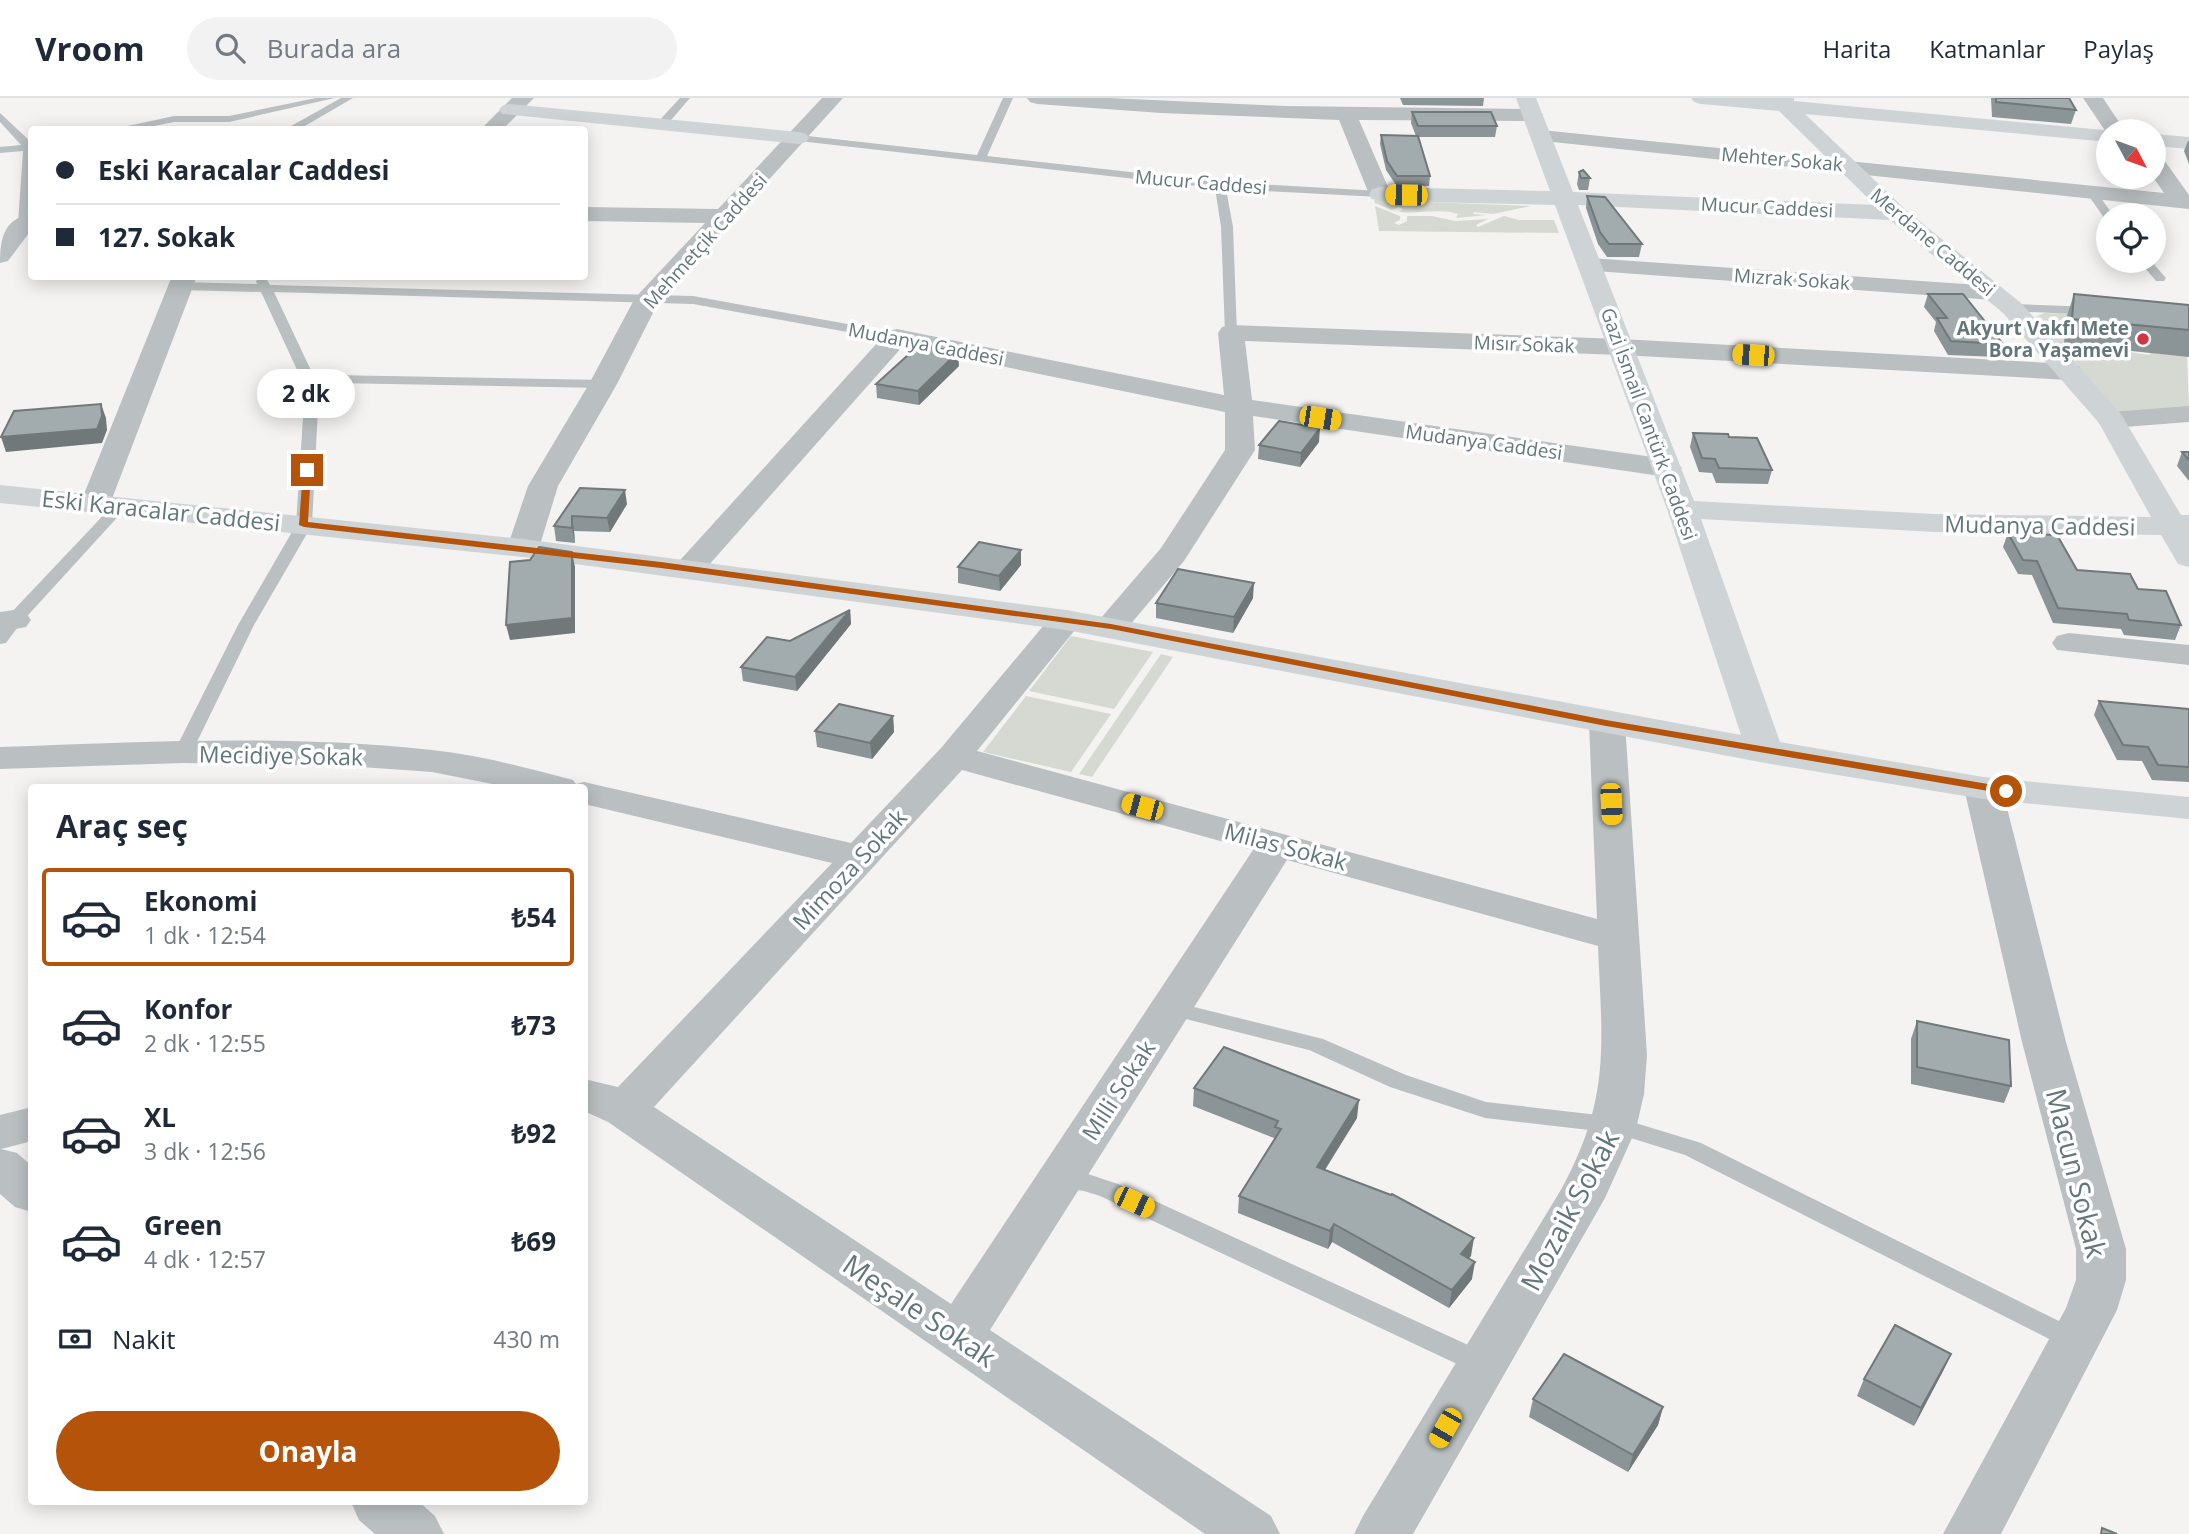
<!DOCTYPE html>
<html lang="tr">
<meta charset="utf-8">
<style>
body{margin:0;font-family:"Open Sans",sans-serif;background:#f2f2f3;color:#1f2937;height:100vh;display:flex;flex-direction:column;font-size:26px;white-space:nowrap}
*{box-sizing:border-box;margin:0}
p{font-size:23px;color:#747a83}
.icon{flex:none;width:38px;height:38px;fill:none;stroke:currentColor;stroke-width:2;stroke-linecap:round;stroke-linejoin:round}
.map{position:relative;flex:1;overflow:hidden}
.drawer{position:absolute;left:28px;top:686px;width:560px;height:721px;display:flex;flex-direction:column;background:#fff;border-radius:7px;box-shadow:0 4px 18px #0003}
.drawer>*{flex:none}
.banner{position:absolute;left:28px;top:28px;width:560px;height:154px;border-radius:7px;box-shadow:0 4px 18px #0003;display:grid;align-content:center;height:154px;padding:0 28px;background:#fff}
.needle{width:46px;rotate:131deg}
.fabs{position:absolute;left:2096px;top:21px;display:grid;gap:14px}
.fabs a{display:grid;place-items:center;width:70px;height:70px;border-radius:50%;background:#fff;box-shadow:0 4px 18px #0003;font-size:35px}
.end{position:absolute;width:32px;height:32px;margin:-16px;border:9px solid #b45309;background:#fff;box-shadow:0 0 0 4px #fff}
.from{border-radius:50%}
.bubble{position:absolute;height:49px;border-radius:24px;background:#fff;box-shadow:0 4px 18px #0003;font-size:23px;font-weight:700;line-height:49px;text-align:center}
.car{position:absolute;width:21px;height:42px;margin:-21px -10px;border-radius:9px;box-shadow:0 0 5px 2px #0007;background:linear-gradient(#f5c518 24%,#345 0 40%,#f5c518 0 76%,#345 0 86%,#f5c518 0)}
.banner b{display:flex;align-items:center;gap:24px;height:66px;font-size:26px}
.banner b+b{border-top:2px solid #e0e1e3}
.banner i{width:18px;height:18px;background:#1f2937}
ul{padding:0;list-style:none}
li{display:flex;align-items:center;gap:21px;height:98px;margin:0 14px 10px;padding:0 14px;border:4px solid transparent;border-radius:7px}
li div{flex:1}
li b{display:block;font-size:26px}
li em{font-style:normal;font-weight:700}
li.current{border-color:#b45309}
li>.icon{width:63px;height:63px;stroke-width:1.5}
h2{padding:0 28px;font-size:32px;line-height:84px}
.pay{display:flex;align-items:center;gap:18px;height:77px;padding:0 28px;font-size:26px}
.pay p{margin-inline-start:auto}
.button{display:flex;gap:14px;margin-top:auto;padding:14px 28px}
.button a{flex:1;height:80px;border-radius:42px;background:#b45309;color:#fff;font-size:28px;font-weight:700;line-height:80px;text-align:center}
header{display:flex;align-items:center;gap:42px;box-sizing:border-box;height:98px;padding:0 35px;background:#fff;border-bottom:2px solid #e0e1e3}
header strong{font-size:33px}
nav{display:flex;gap:38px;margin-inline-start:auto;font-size:24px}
.search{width:490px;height:63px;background:#f2f2f3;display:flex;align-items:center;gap:18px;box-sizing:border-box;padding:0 24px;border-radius:38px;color:#747a83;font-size:26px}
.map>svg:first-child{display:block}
</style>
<header>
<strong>Vroom</strong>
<div class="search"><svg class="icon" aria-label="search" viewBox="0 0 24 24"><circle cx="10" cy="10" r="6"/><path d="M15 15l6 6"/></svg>Burada ara</div>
<nav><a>Harita</a><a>Katmanlar</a><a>Paylaş</a></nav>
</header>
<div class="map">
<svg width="2189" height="1436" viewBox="0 0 2189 1436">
<rect width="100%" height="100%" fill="#f4f3f1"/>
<g fill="#d6d9d1">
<path d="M1374 102 1531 108 1493 116 1474 114 1473 116 1487 117 1456 120 1458 116C1442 110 1418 116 1399 114L1403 111 1399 109 1392 112 1375 105Z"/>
<polygon points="1375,108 1400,118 1400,122 1394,125 1399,127 1407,123 1407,118 1432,118 1455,123 1488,121 1476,127 1478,129 1504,118 1519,122 1554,122 1559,135 1379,133"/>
<polygon points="2045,215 2150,219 2089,226 2100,250 2150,257 2150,255 2187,258 2189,310 2118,316 2035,219"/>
<polygon points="1071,538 1153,554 1114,611 1029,593"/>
<polygon points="1161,556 1173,559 1092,679 1079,676"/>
<polygon points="1026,598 1111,616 1071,674 983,654"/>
</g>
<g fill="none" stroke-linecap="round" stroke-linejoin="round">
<g fill="#bac0c1" fill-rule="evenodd">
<polygon points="316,0 335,0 229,24 174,24 134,32 109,32 174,18 229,18"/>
<polygon points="341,0 353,0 298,32 284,32"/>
<polygon points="680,0 690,0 665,29 657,29 657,25"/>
<polygon points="1003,0 1013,0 987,58 1220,84 1380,93 1386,96 1380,99 1226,91 1233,129 1237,235 1231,239 1225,235 1221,129 1215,90 799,43 794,40 799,37 977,57"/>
<polygon points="0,15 32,45 30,125 24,128 18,125 23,53 0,55 0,49 21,47 0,24"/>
<polygon points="338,29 420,29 425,32 333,32"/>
<polygon points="2088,93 2096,93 2113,117 2109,117 2109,122 2105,121 2088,97"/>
<polygon points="2139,163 2151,163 2166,180 2164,183 2156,183"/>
<polygon points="262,179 266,180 270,187 693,198 897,235 904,239 897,243 693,206 274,194 316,283 332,277 603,282 610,286 603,290 334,285 319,291 312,427 254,527 192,654 183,660 174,654 238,527 296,427 305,289 261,194 179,192 173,188 179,184 257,186 256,183"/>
<polygon points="2012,206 2095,209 2101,213 2095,217 2008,213 2006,210"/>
<polygon points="119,404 124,406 127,409 124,412 20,526 6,545 0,546 0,529 8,518 114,406"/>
<polygon points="1170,903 1323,941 1406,977 1486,1004 1616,1019 1701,1045 2083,1235 2087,1242 2083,1249 2074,1253 2065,1249 1685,1057 1615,1035 1485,1020 1390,989 1309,952 1162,915 1159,910 1162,905"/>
<polygon points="1059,1074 1085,1075 1118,1086 1492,1258 1496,1266 1492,1274 1483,1277 1474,1274 1100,1098 1084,1093 1051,1089 1047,1083 1051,1077"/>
</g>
<g fill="#bac0c1" fill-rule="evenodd">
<polygon points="512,0 534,0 502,32 480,32"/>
<polygon points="822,0 843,0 659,203 617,286 558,388 539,450 534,457 523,459 512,457 507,450 528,388 589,286 635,200 705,125 584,123 584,109 718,111"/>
<polygon points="1027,0 1109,0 1285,8 1533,11 1540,13 1543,17 1540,21 1533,23 1359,22 1391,96 1388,101 1372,101 1369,96 1339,22 1161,15 1037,6 1030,4"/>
<polygon points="2083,0 2103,0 2125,33 2109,33 2108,37"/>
<polygon points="1541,32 2164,95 2153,79 2154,58 2162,59 2189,97 2189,111 1534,42 1531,38 1534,34"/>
<path d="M24 118 32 120V131L8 163 0 165C0 146 2 124 24 118Z"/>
<polygon points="1590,160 1993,188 2002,190 2005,195 2002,200 1993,202 1581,172 1578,167 1581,162"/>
<polygon points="172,178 197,178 110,406 106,412 95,415 84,412 80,406"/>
<polygon points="1231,227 1621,241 2069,266 2079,268 2082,274 2079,280 2069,282 1621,257 1245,243 1252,302 1667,361 1677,364 1682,370 1677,376 1667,379 1253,318 1255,352 1184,463 1123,535 1111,538 1099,535 1094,528 1161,450 1225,352 1225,314 903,248 700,477 689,480 678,477 673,470 888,233 897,231 1224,297 1218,235 1222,229"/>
<polygon points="2189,308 2189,324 2111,330 2101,328 2097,322 2101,316 2111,314"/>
<polygon points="14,512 26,515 31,522 26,529 0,534 0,514"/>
<path d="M1066 512 1078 515 1083 522 977 653 1597 821 1589 625 1594 617 1607 614 1620 617 1625 625 1647 957 1644 996 1636 1031 1605 1100 1413 1436H1354L1363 1418 1562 1090C1611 999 1602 946 1598 848L1287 762 990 1232 1271 1418 1280 1436H1205L608 1024 584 1013V981L618 989 832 765 584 706V690H512L432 674 347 668 183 665 0 671V649C143 644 289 636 432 652 480 657 527 670 573 682L576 686 584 684 851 745 941 650 1054 515ZM962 672 1253 752 951 1206 654 1009Z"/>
<polygon points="2069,535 2189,547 2189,567 2057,552 2052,545 2057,538"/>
<polygon points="1983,679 1996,682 2002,690 2066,944 2126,1151 2126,1182 2117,1212 2001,1436 1943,1436 2066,1210 2076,1182 2076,1151 2022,944 1964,690 1970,682"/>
<polygon points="32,1009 32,1043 1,1051 17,1055 32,1068 32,1114 15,1109 0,1096 0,1017"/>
<polygon points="351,1404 419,1404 435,1418 444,1436 375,1436 359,1422"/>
</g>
<g fill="#ced4d6" fill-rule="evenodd">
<path d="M1516 0H1536L1573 94 1875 107 1779 13 1701 6 1694 4 1691 0H1794V3L2115 33H2109V44L1805 16 1907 113 2021 205 2121 316 2181 417H2189V469L2178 466 2161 437 1934 434 1701 421 1780 644 1983 679 2189 699V721L1983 701 1765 665 1066 532 523 459 0 405V387L523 441 1066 512 1741 637 1667 411 1555 107 1380 103 1372 101 1369 96 1372 91 1380 89 1550 93ZM1578 107 1890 122 2003 215 2099 325 2151 419 1934 416 1694 403Z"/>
<polygon points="509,6 799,34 806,36 809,40 806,44 799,46 502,16 499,12 502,8"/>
<polygon points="2154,36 2189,39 2189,51 2154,48"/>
</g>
</g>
<g fill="#8b9496">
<polygon points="1400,0 1484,0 1483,8 1403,7"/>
<polygon points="1991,0 2069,0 2076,12 2071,26 1992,19"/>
<polygon points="1412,14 1497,28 1495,39 1418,39 1430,78 1429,88 1396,87 1386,72 1380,46 1381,37 1416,38 1411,25"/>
<polygon points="2188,43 2189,43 2189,66 2184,53"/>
<polygon points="1579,74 1590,80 1588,92 1579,92 1577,86"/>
<polygon points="1587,98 1642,146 1639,159 1607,159 1598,146 1586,110"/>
<polygon points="1928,196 2003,246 1999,259 1948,257 1934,233 1936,224 1924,209"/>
<polygon points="2074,196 2189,207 2189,259 2064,246 2066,221"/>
<polygon points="959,268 919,307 877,300 876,286"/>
<polygon points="1693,335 1729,339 1772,372 1768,386 1716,385 1712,375 1699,374 1690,349"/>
<polygon points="1319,344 1300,369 1258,361 1259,347"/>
<polygon points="2182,354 2189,354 2189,383 2177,368"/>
<polygon points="580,390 627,406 610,434 574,433 575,445 556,443 554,428"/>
<polygon points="2008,435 2077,472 2138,491 2181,527 2175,542 2124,537 2121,531 2053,525 2032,477 2018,476 2003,449"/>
<polygon points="1021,452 1021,467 1000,493 958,485 958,469"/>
<polygon points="1253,500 1233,535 1156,520 1156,505"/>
<polygon points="850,512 851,526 797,593 743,583 741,569"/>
<polygon points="2099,603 2189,611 2189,684 2152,682 2142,663 2117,662 2094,617"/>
<polygon points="893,618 894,634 872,661 817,649 815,633"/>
<polygon points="1917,923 2011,988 2004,1005 1911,986 1911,941"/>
<polygon points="1194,990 1357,1020 1325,1072 1471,1158 1469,1160 1472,1181 1449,1210 1332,1144 1328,1151 1238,1115 1239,1098 1274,1043 1274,1040 1193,1008"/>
<polygon points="1951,1256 1943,1273 1914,1328 1857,1298 1864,1281"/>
<polygon points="1533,1301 1663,1309 1658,1327 1628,1374 1529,1319"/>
</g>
<g fill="#71787a">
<polygon points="958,254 959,268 919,307 918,293"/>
<polygon points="101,306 106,320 107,332 102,345 6,354 1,339"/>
<polygon points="1320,330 1319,344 1300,369 1301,355"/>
<polygon points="625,392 627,406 610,434 607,420"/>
<polygon points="572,418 574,433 575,445 572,430"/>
<polygon points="1021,452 1021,467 1000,493 999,478"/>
<polygon points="572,454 575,469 575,535 510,542 506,527"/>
<polygon points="1254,485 1253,500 1233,535 1234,519"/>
<polygon points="850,512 851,526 797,593 795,579"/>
<polygon points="893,618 894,634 872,661 870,645"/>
<polygon points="584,865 587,878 584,880"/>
<polygon points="1359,1002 1357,1020 1315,1087 1317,1069"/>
<polygon points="1334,1126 1332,1144 1328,1151 1330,1133"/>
<polygon points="1474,1140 1471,1158 1458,1174 1461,1156"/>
<polygon points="1475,1164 1472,1181 1449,1210 1452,1192"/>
<polygon points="1951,1256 1943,1273 1914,1328 1921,1310"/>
<polygon points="1663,1309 1658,1327 1628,1374 1633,1357"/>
</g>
<g fill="#a2acae" stroke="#71787a" stroke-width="2">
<polygon points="1996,0 2069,0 2076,12 1996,4"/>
<polygon points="1412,14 1491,14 1497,28 1418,28"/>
<polygon points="1381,37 1418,38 1430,78 1397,78 1387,63"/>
<polygon points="1583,72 1590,80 1581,80 1579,74"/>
<polygon points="1587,98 1605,99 1642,146 1609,146 1600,134"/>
<polygon points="1928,196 1963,196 2003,246 1951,243 1937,220 1947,220"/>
<polygon points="2074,196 2189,207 2189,232 2072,221"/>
<polygon points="919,247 958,254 918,293 876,286"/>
<polygon points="101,306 102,318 97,331 1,339 14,313"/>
<polygon points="1279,323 1320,330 1301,355 1259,347"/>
<polygon points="1693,335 1728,336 1729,339 1757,340 1772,372 1719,370 1715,361 1702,360"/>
<polygon points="2182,354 2189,354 2189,362"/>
<polygon points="580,390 625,392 607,420 572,418 572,430 554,428"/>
<polygon points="2008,435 2057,437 2077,472 2130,476 2138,491 2166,493 2181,527 2129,522 2127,516 2058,510 2037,463 2023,462"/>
<polygon points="979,444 1021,452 999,478 958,469"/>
<polygon points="539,449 572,454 572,520 506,527 510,464 530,462"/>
<polygon points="1178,471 1254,485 1234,519 1156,505"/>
<polygon points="850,512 795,579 741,569 767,539 790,543"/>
<polygon points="2099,603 2189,611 2189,669 2158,667 2148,649 2123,647"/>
<polygon points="839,606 893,618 870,645 815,633"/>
<polygon points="1917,923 2009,942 2011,988 1917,969"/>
<polygon points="1224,949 1359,1002 1317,1069 1391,1097 1392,1096 1474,1140 1461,1156 1475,1164 1452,1192 1334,1126 1330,1133 1239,1098 1281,1031 1275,1029 1278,1023 1194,990"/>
<polygon points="1895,1227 1951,1256 1921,1310 1864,1281"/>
<polygon points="1564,1256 1663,1309 1633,1357 1533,1301"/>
<polygon points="2102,1430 2117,1436 2101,1436"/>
</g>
<polygon fill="#b45309" points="307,369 311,372 308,424 661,464 1111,526 1606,622 2006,689 2011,693 2006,696 1606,628 1111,531 661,470 304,429 299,427 303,372"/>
<circle fill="#d03543" stroke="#fff" stroke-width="2.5" cx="2143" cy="241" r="7"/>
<g text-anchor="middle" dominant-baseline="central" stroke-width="7" stroke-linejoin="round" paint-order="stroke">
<g font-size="19" fill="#63777a" stroke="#fff">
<text transform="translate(1782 61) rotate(5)">Mehter Sokak</text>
<text transform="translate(1201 84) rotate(5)">Mucur Caddesi</text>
<text transform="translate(1767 109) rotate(3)">Mucur Caddesi</text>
<text transform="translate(705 143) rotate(-48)">Mehmetçik Caddesi</text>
<text transform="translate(1933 144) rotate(40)">Merdane Caddesi</text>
<text transform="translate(1792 181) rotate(4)">Mızrak Sokak</text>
<text transform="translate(926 246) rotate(11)">Mudanya Caddesi</text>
<text transform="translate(1524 246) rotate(2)">Mısır Sokak</text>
<text transform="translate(1649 326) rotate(70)">Gazi İsmail Cantürk Caddesi</text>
<text transform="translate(1484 344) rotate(8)">Mudanya Caddesi</text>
</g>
<g font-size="19" font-weight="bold" fill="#63777a" stroke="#fff" text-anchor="end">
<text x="2129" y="230">Akyurt Vakfı Mete<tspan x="2129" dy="22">Bora Yaşamevi</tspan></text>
</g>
<g font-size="23" fill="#63777a" stroke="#fff">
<text transform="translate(161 412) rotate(6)">Eski Karacalar Caddesi</text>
<text transform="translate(2040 427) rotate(1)">Mudanya Caddesi</text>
<text transform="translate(281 657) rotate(1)">Mecidiye Sokak</text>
<text transform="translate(1286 748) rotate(15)">Milas Sokak</text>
<text transform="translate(849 771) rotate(-47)">Mimoza Sokak</text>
<text transform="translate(1118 992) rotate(-57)">Milli Sokak</text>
</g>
<g font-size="28" fill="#63777a" stroke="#fff">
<text transform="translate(2077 1075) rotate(76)">Macun Sokak</text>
<text transform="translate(1569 1112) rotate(-62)">Mozaik Sokak</text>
<text transform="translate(920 1212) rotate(34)">Meşale Sokak</text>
</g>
</g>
</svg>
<div class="fabs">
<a><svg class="needle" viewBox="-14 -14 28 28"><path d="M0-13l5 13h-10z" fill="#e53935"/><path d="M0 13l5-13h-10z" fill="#747a83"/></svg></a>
<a><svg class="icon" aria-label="locate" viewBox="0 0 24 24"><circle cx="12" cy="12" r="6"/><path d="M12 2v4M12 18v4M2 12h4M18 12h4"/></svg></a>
</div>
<i class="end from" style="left:2006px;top:693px"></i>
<i class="end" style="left:307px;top:372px"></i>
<div class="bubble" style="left:257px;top:271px;width:98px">2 dk</div>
<i class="car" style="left:1406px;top:97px;rotate:271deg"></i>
<i class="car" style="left:1753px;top:257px;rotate:273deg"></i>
<i class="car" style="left:1320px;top:320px;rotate:99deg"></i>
<i class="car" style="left:1611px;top:706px;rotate:177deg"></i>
<i class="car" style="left:1142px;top:709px;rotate:285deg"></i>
<i class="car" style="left:1134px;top:1104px;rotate:115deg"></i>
<i class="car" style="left:1445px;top:1330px;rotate:210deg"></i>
<div class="banner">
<b><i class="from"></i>Eski Karacalar Caddesi</b>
<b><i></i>127. Sokak</b>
</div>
<section class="drawer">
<h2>Araç seç</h2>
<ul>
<li class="current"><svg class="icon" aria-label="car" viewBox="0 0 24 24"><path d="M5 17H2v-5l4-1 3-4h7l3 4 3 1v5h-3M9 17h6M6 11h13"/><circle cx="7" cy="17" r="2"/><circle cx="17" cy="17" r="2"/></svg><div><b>Ekonomi</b><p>1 dk · 12:54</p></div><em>₺54</em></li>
<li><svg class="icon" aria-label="car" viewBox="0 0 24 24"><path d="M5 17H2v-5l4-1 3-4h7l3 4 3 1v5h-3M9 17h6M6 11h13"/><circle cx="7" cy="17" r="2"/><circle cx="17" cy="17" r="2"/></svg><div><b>Konfor</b><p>2 dk · 12:55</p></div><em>₺73</em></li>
<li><svg class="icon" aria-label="car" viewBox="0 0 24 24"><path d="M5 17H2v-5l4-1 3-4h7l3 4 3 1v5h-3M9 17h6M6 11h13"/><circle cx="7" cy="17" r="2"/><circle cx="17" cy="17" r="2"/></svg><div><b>XL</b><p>3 dk · 12:56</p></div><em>₺92</em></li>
<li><svg class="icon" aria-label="car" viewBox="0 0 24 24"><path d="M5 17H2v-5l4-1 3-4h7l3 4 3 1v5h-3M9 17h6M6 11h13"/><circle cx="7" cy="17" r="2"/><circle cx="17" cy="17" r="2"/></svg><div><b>Green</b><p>4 dk · 12:57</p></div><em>₺69</em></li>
</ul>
<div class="pay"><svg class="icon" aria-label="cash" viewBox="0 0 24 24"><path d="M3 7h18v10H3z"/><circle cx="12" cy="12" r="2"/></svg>Nakit<p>430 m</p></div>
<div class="button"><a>Onayla</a></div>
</section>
</div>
